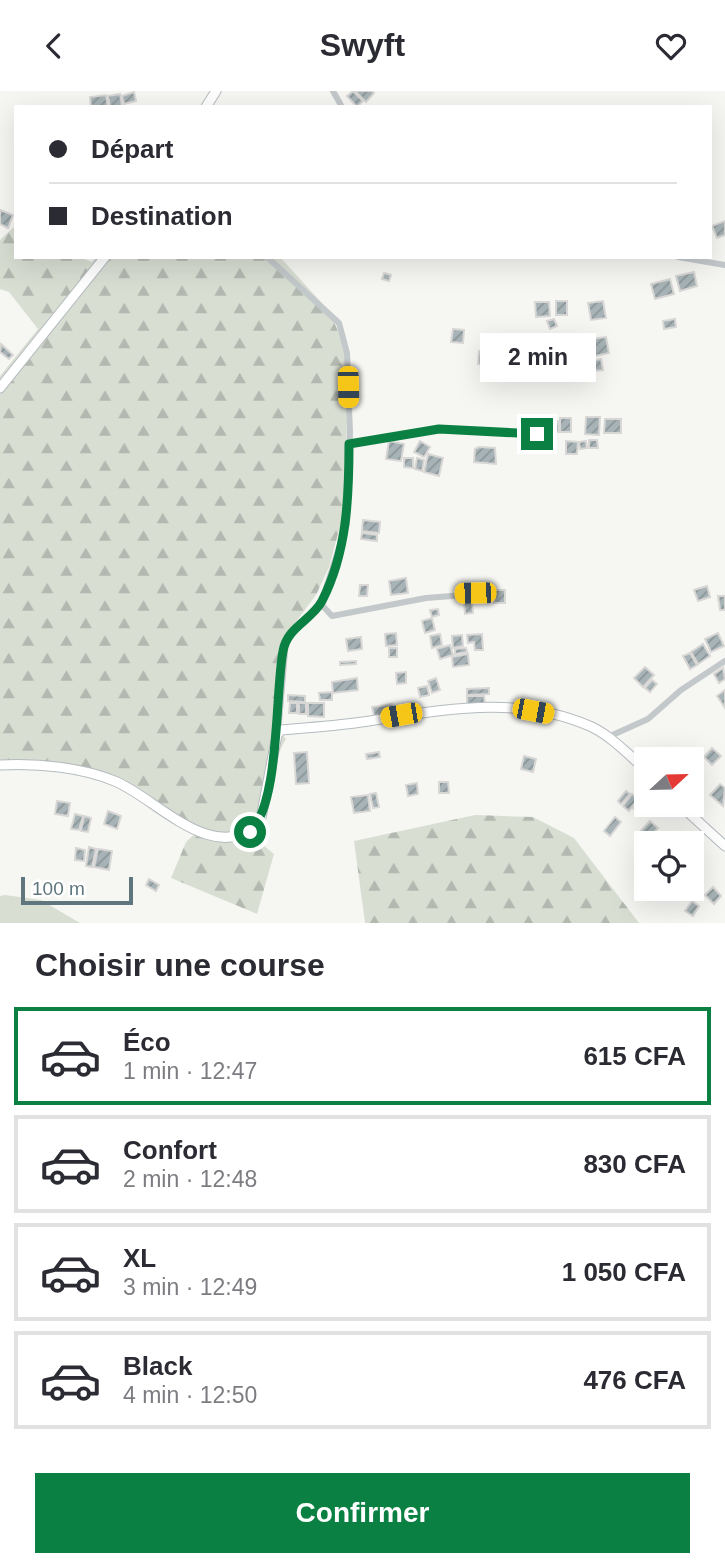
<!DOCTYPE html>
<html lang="fr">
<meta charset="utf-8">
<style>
body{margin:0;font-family:Helvetica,sans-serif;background:#f7f7f7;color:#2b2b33;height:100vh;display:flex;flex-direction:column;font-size:26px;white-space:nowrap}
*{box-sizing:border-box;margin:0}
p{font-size:23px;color:#7c7c81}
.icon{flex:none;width:38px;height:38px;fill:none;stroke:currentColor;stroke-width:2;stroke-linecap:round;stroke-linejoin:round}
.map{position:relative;height:832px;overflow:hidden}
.side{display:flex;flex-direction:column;background:#fff;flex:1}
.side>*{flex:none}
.banner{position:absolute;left:14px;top:14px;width:698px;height:154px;border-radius:0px;box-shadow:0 7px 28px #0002;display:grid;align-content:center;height:154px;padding:0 35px;background:#fff}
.needle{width:46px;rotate:68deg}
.tools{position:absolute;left:634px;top:656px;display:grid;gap:14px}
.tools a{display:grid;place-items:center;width:70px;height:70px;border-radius:0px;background:#fff;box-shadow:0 7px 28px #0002;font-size:35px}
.scale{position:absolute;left:21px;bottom:18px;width:112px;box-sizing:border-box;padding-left:7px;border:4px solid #5f767f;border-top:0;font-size:19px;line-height:24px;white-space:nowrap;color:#5f767f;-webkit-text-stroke:5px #fff;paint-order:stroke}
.end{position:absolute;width:32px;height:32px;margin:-16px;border:9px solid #0b8043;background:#fff;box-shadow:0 0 0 4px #fff}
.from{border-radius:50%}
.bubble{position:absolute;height:49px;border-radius:0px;background:#fff;box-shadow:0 7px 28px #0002;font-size:23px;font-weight:800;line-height:49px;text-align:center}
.car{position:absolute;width:21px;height:42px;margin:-21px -10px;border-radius:9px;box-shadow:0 0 5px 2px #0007;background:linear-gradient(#f5c518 24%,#345 0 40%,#f5c518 0 76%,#345 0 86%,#f5c518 0)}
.banner b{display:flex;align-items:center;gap:24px;height:66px;font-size:26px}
.banner b+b{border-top:2px solid #e1e1e2}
.banner i{width:18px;height:18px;background:#2b2b33}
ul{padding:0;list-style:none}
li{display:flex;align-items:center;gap:21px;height:98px;margin:0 14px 10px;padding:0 21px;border:4px solid #e1e1e2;border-radius:0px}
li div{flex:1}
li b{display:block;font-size:26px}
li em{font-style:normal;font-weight:800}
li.on{border-color:#0b8043}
li>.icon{width:63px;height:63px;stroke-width:1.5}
h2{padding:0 35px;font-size:32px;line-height:84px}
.primary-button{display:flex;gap:14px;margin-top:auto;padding:14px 35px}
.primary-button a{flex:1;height:80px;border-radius:0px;background:#0b8043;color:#fff;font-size:28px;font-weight:800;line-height:80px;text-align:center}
header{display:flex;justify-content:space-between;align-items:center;height:91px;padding:0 35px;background:#fff;font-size:32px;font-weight:800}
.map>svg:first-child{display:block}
</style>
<header><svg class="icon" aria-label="back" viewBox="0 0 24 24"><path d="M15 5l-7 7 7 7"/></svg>Swyft<svg class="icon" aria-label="heart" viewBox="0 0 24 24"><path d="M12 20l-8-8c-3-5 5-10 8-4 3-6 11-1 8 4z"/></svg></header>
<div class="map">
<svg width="725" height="832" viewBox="0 0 725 832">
<defs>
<pattern id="forest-firs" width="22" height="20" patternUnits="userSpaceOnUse" patternTransform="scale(1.75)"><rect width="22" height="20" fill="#d9ded3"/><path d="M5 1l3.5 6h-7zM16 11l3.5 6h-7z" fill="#b3b9b0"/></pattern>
<pattern id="building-hatch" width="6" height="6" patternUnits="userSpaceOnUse" patternTransform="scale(1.75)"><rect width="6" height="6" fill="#a7b3b6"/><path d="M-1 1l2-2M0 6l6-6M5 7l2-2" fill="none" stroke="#8b9699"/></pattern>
</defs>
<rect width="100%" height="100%" fill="#f6f6f3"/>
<polygon fill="#d9ded3" points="5,804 41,809 80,832 0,832 0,805"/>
<g fill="url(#forest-firs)">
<path d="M16 134V166H80L92 171 96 166H280L330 221 346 260 347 372 342 428 329 476 316 504 289 540 281 642 286 648C271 671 274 699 267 724 263 735 258 738 258 750L274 763 257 823 171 787 186 751 199 739 157 711 89 682 0 675V285L38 238 9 201 0 198V149Z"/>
<polygon points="475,724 533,726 574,747 639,832 365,832 354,750"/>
</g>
<g fill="url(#building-hatch)" stroke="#d8d7d5" stroke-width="2">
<polygon points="353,0 363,10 357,16 347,5"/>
<polygon points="355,0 372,0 374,2 366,11"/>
<polygon points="134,1 136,10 124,13 122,5"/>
<polygon points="120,3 122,15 125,16 110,16 108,5"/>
<polygon points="106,4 108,16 91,16 90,6"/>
<polygon points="0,119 13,124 8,137 0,133"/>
<polygon points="725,130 725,144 717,147 712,135"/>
<polygon points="694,181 697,195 680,200 676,185"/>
<polygon points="384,182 391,184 389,190 382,188"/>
<polygon points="670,188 674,203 655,208 651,193"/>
<rect x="556" y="210" width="11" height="14"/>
<polygon points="603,210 606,227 591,229 588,212"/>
<polygon points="535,211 549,211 550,225 536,226"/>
<polygon points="554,228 557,235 550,238 547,230"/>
<polygon points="675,228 676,236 664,238 663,230"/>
<polygon points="453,238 464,239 463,252 451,251"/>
<polygon points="606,246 609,262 595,265 591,248"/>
<polygon points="482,248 492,248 492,258 481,258"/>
<polygon points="590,249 593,263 580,266 578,251"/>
<polygon points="1,253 13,264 9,268 0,261"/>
<polygon points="479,260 490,262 489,274 478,273"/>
<polygon points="601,268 603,279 593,280 591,270"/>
<polygon points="586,326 600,326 599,344 585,343"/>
<rect x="560" y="327" width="11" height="14"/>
<polygon points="605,328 621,328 621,342 604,342"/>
<polygon points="554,330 558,330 559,341 554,341"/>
<polygon points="589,349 597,349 598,357 589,357"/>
<polygon points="389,350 404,353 401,370 386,368"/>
<polygon points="420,350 430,356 424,366 414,361"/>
<polygon points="566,350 578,351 577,363 566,363"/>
<polygon points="586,350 587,357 580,358 579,351"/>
<polygon points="479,356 495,357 496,373 474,371 475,358"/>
<polygon points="428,363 443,367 439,385 424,381"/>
<polygon points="404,367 413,367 413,377 404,376"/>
<polygon points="417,367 424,369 422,380 415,378"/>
<polygon points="363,429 380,431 379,442 362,440"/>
<polygon points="362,442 377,444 377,450 361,448"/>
<polygon points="406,487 408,502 391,504 389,490"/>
<polygon points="360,494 368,494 367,505 359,505"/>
<polygon points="707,495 710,506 698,510 694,499"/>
<polygon points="495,499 505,499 505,512 494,512"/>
<polygon points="718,505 725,505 725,519 720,519"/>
<polygon points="472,510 473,522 465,523 464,511"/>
<polygon points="438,518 439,524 432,526 430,519"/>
<polygon points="432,527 435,539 425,542 422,530"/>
<polygon points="396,542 397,554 386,555 385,543"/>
<polygon points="718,542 724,555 711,561 705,548"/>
<polygon points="440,543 442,554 432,557 430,545"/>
<polygon points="482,543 483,559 475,559 474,551 468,552 467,544"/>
<polygon points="462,544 463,555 453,557 452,545"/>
<polygon points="361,546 362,558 348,560 346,548"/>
<polygon points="703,553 710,565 698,573 691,561"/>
<polygon points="450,554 453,564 440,568 437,558"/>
<rect x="389" y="557" width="8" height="9"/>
<polygon points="466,557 467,561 455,563 455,558"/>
<polygon points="690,562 697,574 690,578 683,565"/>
<polygon points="468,563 469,574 453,576 452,566"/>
<polygon points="356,570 356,573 340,574 340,571"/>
<polygon points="645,576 654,584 643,596 634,587"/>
<polygon points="723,577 725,588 719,592 714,583"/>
<polygon points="406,581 406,592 397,593 396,582"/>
<polygon points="357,587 358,599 333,602 332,591"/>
<polygon points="436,587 440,599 432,602 428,590"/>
<polygon points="652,589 657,593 650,601 645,597"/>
<polygon points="427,595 429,604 420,606 418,597"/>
<polygon points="489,597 489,603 467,604 467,598"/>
<polygon points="725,599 725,617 717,605"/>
<polygon points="332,601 332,609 320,609 319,602"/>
<polygon points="288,604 305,605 305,611 288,610"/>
<polygon points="467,605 484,605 485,613 467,614"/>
<polygon points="290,612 297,612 297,622 289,622"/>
<rect x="299" y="612" width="7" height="11"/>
<polygon points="308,612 324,612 324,626 308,625"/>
<polygon points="392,613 394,626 375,629 372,616"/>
<polygon points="712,657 721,665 712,674 704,666"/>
<polygon points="307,661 309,692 296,693 294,662"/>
<polygon points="379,661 380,666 367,668 366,663"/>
<polygon points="524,665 536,668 533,681 521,678"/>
<polygon points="439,691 448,691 449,702 439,702"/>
<polygon points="417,692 418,703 408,705 406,694"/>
<polygon points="720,693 725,697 723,715 710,704"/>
<polygon points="626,700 630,703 621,713 618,710"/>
<polygon points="376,702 379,716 373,717 370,703"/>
<polygon points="632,703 638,708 629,720 623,715"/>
<polygon points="368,704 370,720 354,722 351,706"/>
<polygon points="640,709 645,714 638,722 633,717"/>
<polygon points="57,710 70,712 68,725 55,723"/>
<polygon points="108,720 121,725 117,738 104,733"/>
<polygon points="75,723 83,725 79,739 71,738"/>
<polygon points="84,725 91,727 88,741 81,740"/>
<polygon points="615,726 621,731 610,745 604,740"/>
<polygon points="650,730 658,737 647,750 638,743"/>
<polygon points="672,742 683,752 662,752"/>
<polygon points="89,756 96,758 92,776 86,775"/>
<polygon points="76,757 85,759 84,770 75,769"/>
<polygon points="98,758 112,760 109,779 94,776"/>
<polygon points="646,764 646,787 635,775"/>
<polygon points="149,788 159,794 156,800 146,794"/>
<polygon points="713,796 721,805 714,813 705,804"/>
<polygon points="692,810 699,815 693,825 685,820"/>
</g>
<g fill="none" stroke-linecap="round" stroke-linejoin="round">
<g stroke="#b5bcbf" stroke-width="11">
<g id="secondary">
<polyline points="206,16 216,0"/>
<polyline points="0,297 105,166"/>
<path d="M0 674C37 672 82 676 117 691 159 710 214 775 260 732L277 644 281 639C306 637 331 635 355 632 434 621 515 601 592 636 612 646 629 664 646 679"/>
<polyline points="680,714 725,755"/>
</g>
</g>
<g stroke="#c3c8ca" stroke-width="6">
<polyline points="333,0 342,16"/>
<polyline points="267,166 339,232 347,262 350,342 347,432 321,513 286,549 278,642"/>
<polyline points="678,166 725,174"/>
<polyline points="349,353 439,338 537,343"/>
<polyline points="321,513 332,525 426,507 491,502"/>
<polyline points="608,646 648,628 681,599 725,570"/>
</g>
<use href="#secondary" stroke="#fff" stroke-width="9"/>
</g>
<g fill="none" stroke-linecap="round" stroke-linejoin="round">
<path stroke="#0b8043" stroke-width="9" d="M250 741C280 713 275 602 283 560 287 536 312 529 322 510 347 461 349 407 349 353L439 338 537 343"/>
</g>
</svg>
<div class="tools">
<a><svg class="needle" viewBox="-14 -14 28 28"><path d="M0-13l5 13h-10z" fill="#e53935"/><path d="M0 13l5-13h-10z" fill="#7c7c81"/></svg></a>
<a><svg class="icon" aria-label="locate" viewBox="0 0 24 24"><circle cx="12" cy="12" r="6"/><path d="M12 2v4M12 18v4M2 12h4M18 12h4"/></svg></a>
</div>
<div class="scale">100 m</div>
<i class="end from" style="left:250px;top:741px"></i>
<i class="end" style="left:537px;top:343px"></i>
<div class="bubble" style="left:480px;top:242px;width:116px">2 min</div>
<i class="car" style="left:348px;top:296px;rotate:179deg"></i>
<i class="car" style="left:475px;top:502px;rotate:269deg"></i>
<i class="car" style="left:533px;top:620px;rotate:101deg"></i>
<i class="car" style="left:401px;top:624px;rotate:260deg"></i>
<div class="banner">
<b><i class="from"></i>Départ</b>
<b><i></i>Destination</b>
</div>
</div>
<section class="side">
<h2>Choisir une course</h2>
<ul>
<li class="on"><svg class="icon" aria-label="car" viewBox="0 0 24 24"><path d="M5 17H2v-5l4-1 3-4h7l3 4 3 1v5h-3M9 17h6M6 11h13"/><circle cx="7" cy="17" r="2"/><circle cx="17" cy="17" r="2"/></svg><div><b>Éco</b><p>1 min · 12:47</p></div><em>615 CFA</em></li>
<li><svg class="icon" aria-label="car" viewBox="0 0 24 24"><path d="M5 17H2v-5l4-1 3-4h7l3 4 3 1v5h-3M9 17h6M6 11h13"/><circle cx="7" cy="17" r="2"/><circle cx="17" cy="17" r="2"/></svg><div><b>Confort</b><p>2 min · 12:48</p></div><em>830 CFA</em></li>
<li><svg class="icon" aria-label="car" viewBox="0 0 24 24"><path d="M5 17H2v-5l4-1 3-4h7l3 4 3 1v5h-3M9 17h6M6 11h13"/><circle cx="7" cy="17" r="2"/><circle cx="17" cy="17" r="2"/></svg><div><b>XL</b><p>3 min · 12:49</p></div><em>1 050 CFA</em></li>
<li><svg class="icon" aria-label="car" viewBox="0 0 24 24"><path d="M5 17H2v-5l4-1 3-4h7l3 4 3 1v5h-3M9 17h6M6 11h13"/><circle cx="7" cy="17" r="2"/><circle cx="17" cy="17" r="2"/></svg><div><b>Black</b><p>4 min · 12:50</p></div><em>476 CFA</em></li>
</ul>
<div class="primary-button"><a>Confirmer</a></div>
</section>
